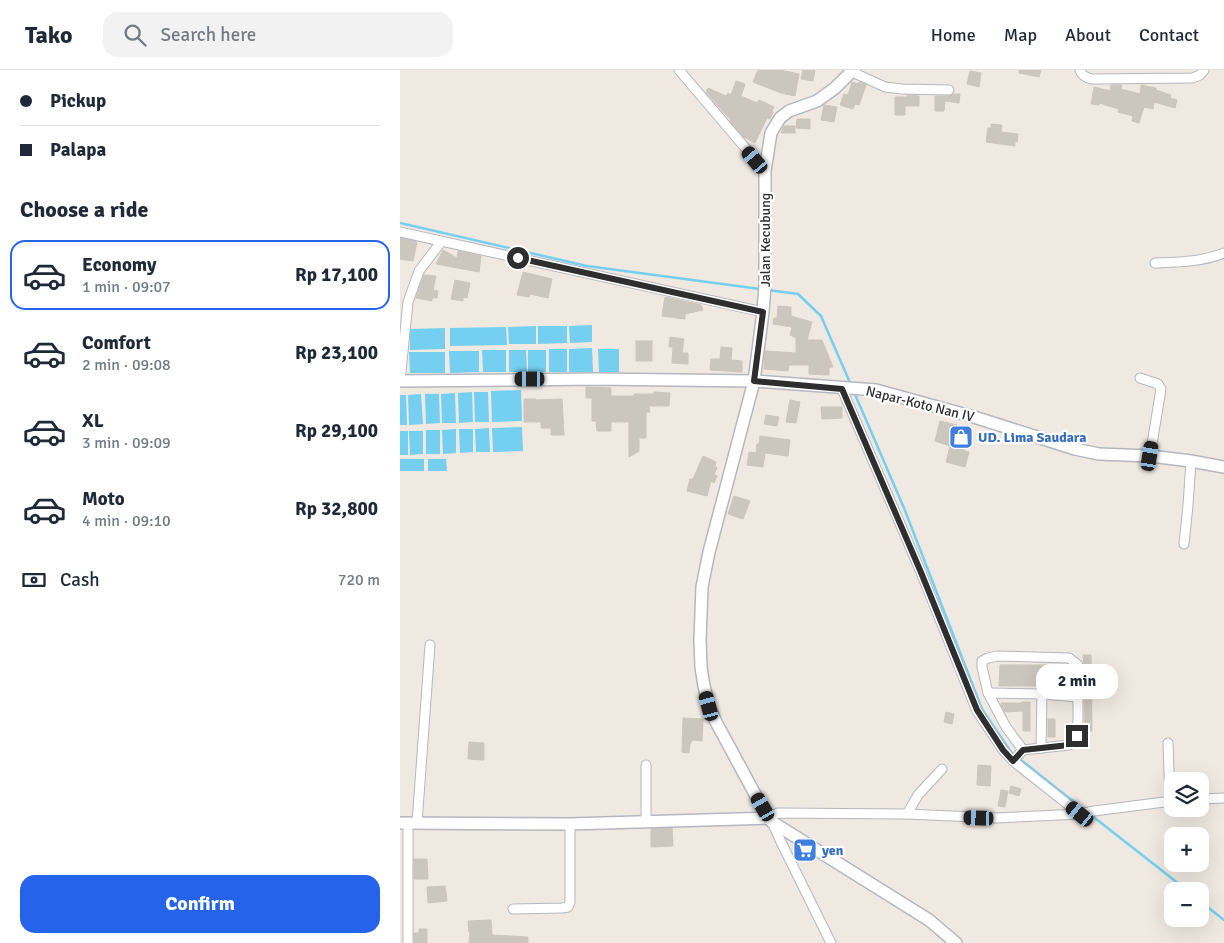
<!DOCTYPE html>
<meta charset="utf-8">
<style>
body{margin:0;font-family:Signika,sans-serif;background:#f2f2f3;color:#1f2937;height:100vh;display:flex;flex-direction:column;font-size:19px;white-space:nowrap}
*{box-sizing:border-box;margin:0}
p{font-size:16px;color:#747a83}
.icon{flex:none;width:28px;height:28px;fill:none;stroke:currentColor;stroke-width:2;stroke-linecap:round;stroke-linejoin:round}
.map{position:relative;flex:1;overflow:hidden}
.panel{display:flex;flex-direction:column;background:#fff;width:400px}
.panel>*{flex:none}
.hud{display:grid;align-content:center;height:110px;padding:0 20px;background:#fff}
.buttons{position:absolute;left:764px;top:702px;display:grid;gap:10px}
.buttons a{display:grid;place-items:center;width:45px;height:45px;border-radius:10px;background:#fff;box-shadow:0 5px 20px #0002;font-size:25px}
.end{position:absolute;width:22px;height:22px;margin:-11px;border:6px solid #2e2e2e;background:#fff;box-shadow:0 0 0 2px #fff}
.from{border-radius:50%}
.bubble{position:absolute;height:35px;border-radius:15px;background:#fff;box-shadow:0 5px 20px #0002;font-size:16px;font-weight:800;line-height:35px;text-align:center}
.car{position:absolute;width:15px;height:30px;margin:-15px -8px;border-radius:6px;box-shadow:0 0 4px 1px #0007;background:linear-gradient(#222 24%,#8ab4d8 0 40%,#222 0 76%,#8ab4d8 0 86%,#222 0)}
.hud b{display:flex;align-items:center;gap:18px;height:48px;font-size:19px}
.hud b+b{border-top:1px solid #e0e1e3}
.hud i{width:12px;height:12px;background:#1f2937}
ul{padding:0;list-style:none}
li{display:flex;align-items:center;gap:15px;height:70px;margin:0 10px 8px;padding:0 10px;border:2px solid transparent;border-radius:15px}
li div{flex:1}
li b{display:block;font-size:19px}
li em{font-style:normal;font-weight:800}
li.selected{border-color:#2563eb}
li>.icon{width:45px;height:45px;stroke-width:1.5}
h2{padding:0 20px;font-size:22px;line-height:60px}
.pay{display:flex;align-items:center;gap:12px;height:55px;padding:0 20px;font-size:19px}
.pay p{margin-inline-start:auto}
.cta{display:flex;gap:10px;margin-top:auto;padding:10px 20px}
.cta a{flex:1;height:58px;border-radius:15px;background:#2563eb;color:#fff;font-size:20px;font-weight:800;line-height:58px;text-align:center}
header{display:flex;align-items:center;gap:30px;box-sizing:border-box;height:70px;padding:0 25px;background:#fff;border-bottom:1px solid #e0e1e3}
header strong{font-size:24px}
nav{display:flex;gap:28px;margin-inline-start:auto;font-size:18px}
.search{width:350px;height:45px;background:#f2f2f3;display:flex;align-items:center;gap:12px;box-sizing:border-box;padding:0 18px;border-radius:15px;color:#747a83;font-size:19px}
main{display:flex;flex:1;min-height:0}
.map>svg:first-child{display:block}
</style>
<header>
<strong>Tako</strong>
<div class="search"><svg class="icon" aria-label="search" viewBox="0 0 24 24"><circle cx="10" cy="10" r="6"/><path d="M15 15l6 6"/></svg>Search here</div>
<nav><a>Home</a><a>Map</a><a>About</a><a>Contact</a></nav>
</header>
<main>
<section class="panel">
<div class="hud">
<b><i class="from"></i>Pickup</b>
<b><i></i>Palapa</b>
</div>
<h2>Choose a ride</h2>
<ul>
<li class="selected"><svg class="icon" aria-label="car" viewBox="0 0 24 24"><path d="M5 17H2v-5l4-1 3-4h7l3 4 3 1v5h-3M9 17h6M6 11h13"/><circle cx="7" cy="17" r="2"/><circle cx="17" cy="17" r="2"/></svg><div><b>Economy</b><p>1 min · 09:07</p></div><em>Rp 17,100</em></li>
<li><svg class="icon" aria-label="car" viewBox="0 0 24 24"><path d="M5 17H2v-5l4-1 3-4h7l3 4 3 1v5h-3M9 17h6M6 11h13"/><circle cx="7" cy="17" r="2"/><circle cx="17" cy="17" r="2"/></svg><div><b>Comfort</b><p>2 min · 09:08</p></div><em>Rp 23,100</em></li>
<li><svg class="icon" aria-label="car" viewBox="0 0 24 24"><path d="M5 17H2v-5l4-1 3-4h7l3 4 3 1v5h-3M9 17h6M6 11h13"/><circle cx="7" cy="17" r="2"/><circle cx="17" cy="17" r="2"/></svg><div><b>XL</b><p>3 min · 09:09</p></div><em>Rp 29,100</em></li>
<li><svg class="icon" aria-label="car" viewBox="0 0 24 24"><path d="M5 17H2v-5l4-1 3-4h7l3 4 3 1v5h-3M9 17h6M6 11h13"/><circle cx="7" cy="17" r="2"/><circle cx="17" cy="17" r="2"/></svg><div><b>Moto</b><p>4 min · 09:10</p></div><em>Rp 32,800</em></li>
</ul>
<div class="pay"><svg class="icon" aria-label="cash" viewBox="0 0 24 24"><path d="M3 7h18v10H3z"/><circle cx="12" cy="12" r="2"/></svg>Cash<p>720 m</p></div>
<div class="cta"><a>Confirm</a></div>
</section>
<div class="map">
<svg width="824" height="873" viewBox="0 0 824 873">
<rect width="100%" height="100%" fill="#efe9e1"/>
<g fill="#75cff0">
<polygon points="192,255 192,272 170,273 169,256"/>
<polygon points="136,256 136,274 109,274 108,257"/>
<polygon points="138,256 167,256 167,273 138,274"/>
<polygon points="106,257 107,275 50,276 50,258"/>
<polygon points="45,258 45,279 10,280 10,259"/>
<polygon points="192,278 193,302 169,302 169,279"/>
<rect x="149" y="279" width="18" height="23"/>
<polygon points="198,279 219,279 219,302 199,302"/>
<polygon points="82,280 106,280 106,302 83,302"/>
<polygon points="109,280 126,280 127,302 109,302"/>
<rect x="128" y="280" width="18" height="22"/>
<polygon points="49,281 79,281 79,302 50,303"/>
<polygon points="9,282 45,282 45,303 10,303"/>
<polygon points="121,320 122,351 92,352 91,321"/>
<polygon points="72,322 73,352 59,353 58,323"/>
<polygon points="74,322 88,322 89,352 75,352"/>
<polygon points="55,323 56,353 42,353 41,324"/>
<polygon points="21,324 23,354 9,355 8,325"/>
<polygon points="25,324 39,324 40,353 26,354"/>
<polygon points="0,325 6,325 7,355 0,355"/>
<polygon points="122,357 123,381 93,382 92,358"/>
<polygon points="89,358 90,382 76,382 75,359"/>
<polygon points="56,359 56,383 43,384 42,360"/>
<polygon points="59,359 73,359 73,382 60,383"/>
<rect x="26" y="360" width="14" height="24"/>
<rect x="0" y="361" width="8" height="24"/>
<polygon points="9,361 23,361 23,384 10,385"/>
<rect x="0" y="389" width="24" height="12"/>
<polygon points="28,389 46,389 47,401 28,401"/>
</g>
<g fill="none" stroke-linecap="round" stroke-linejoin="round">
<g stroke="#75cff0" stroke-width="2.5">
<polyline points="0,153 187,196 360,219"/>
<polyline points="368,220 398,224 421,246 451,315"/>
<polyline points="454,322 504,438 582,639 611,682 684,740"/>
<polyline points="691,745 788,821"/>
<polyline points="800,831 824,850"/>
</g>
</g>
<g fill="#cbc7bf" stroke="#cbc5ba">
<polygon points="358,0 380,0 399,4 395,26 381,23 353,12"/>
<polygon points="403,0 415,0 413,11 401,9"/>
<polygon points="619,0 641,0 639,7 619,3"/>
<polygon points="570,1 581,3 579,17 567,14"/>
<polygon points="336,11 345,14 341,26 357,33 359,30 374,37 372,41 373,42 370,49 367,48 355,73 344,67 330,51 331,49 326,45 306,22 308,18 326,26 328,23 331,25"/>
<polygon points="452,12 458,14 459,12 466,15 459,35 455,34 453,39 440,35 444,24 448,25"/>
<polygon points="711,15 722,15 721,19 740,24 741,15 756,18 756,20 771,25 770,28 777,30 775,38 754,32 753,39 744,37 739,53 732,51 733,46 718,42 719,39 699,33 699,35 691,34 694,17 710,21"/>
<polygon points="554,24 560,24 559,33 545,31 544,41 535,41 535,26 549,26"/>
<polygon points="507,25 519,26 519,36 505,36 505,45 495,45 495,27 507,27"/>
<polygon points="424,35 437,37 434,52 421,50"/>
<polygon points="397,49 410,49 410,59 396,58"/>
<polygon points="591,54 602,55 601,62 618,64 617,72 615,72 615,76 586,72 588,58 591,58"/>
<polygon points="384,56 395,56 395,63 381,63"/>
<polygon points="0,168 17,172 13,191 0,189"/>
<polygon points="43,180 57,188 58,181 81,186 79,202 36,194"/>
<polygon points="123,202 152,209 148,228 130,224 129,227 117,225"/>
<polygon points="24,205 36,206 33,220 38,221 37,228 32,228 32,231 16,228"/>
<polygon points="55,210 70,213 67,228 63,227 63,231 51,229"/>
<polygon points="265,227 301,235 303,240 285,244 285,249 262,246"/>
<polygon points="378,236 391,237 391,246 412,252 407,270 422,270 433,297 429,297 429,305 409,304 409,295 389,295 388,301 364,299 365,281 396,283 396,268 390,265 392,257 373,254 374,248 377,248"/>
<polygon points="270,267 284,269 282,283 288,283 288,294 272,293 273,277 269,277"/>
<rect x="236" y="271" width="16" height="20"/>
<polygon points="321,277 332,278 331,290 342,291 342,302 310,300 311,289 320,289"/>
<polygon points="186,317 211,318 211,326 234,326 234,324 254,324 254,322 270,323 269,336 249,336 250,342 246,342 246,368 239,368 239,381 229,387 229,352 211,352 211,361 197,361 196,351 192,351 192,328 186,328"/>
<polygon points="124,329 136,329 136,330 162,329 164,365 151,365 151,358 141,358 141,352 124,352"/>
<polygon points="390,330 400,332 396,353 386,352"/>
<polygon points="421,337 442,337 442,348 422,349"/>
<polygon points="366,345 379,347 377,356 364,354"/>
<polygon points="540,351 557,355 556,358 569,361 563,380 569,382 565,397 546,392 550,376 535,371"/>
<polygon points="360,366 390,370 388,386 365,383 363,397 347,395 349,382 356,383 357,374 359,374"/>
<polygon points="303,386 316,392 315,396 317,398 314,404 317,406 314,413 311,411 307,426 287,421 290,409 293,409"/>
<polygon points="334,426 350,431 343,449 328,444"/>
<polygon points="683,585 691,585 692,661 685,662 684,595"/>
<polygon points="600,595 650,595 650,616 599,616"/>
<polygon points="622,632 630,632 630,661 623,661 623,641 605,642 601,635 601,633 622,633"/>
<polygon points="546,642 554,644 552,654 544,652"/>
<polygon points="283,648 303,649 302,671 292,670 291,673 290,673 289,683 282,682"/>
<rect x="648" y="649" width="7" height="18"/>
<polygon points="69,672 84,673 84,690 68,689"/>
<polygon points="578,695 591,696 590,716 577,715"/>
<polygon points="611,716 621,719 619,726 609,723"/>
<polygon points="601,720 608,721 605,737 598,736"/>
<polygon points="272,758 273,776 251,777 251,759"/>
<polygon points="14,789 27,789 28,809 14,809"/>
<polygon points="45,816 47,831 28,833 27,817"/>
<polygon points="91,850 92,865 128,867 128,873 69,873 70,862 69,862 68,851"/>
<polygon points="19,859 27,859 27,873 14,873 14,863 19,863"/>
</g>
<g fill="none" stroke-linecap="round" stroke-linejoin="round">
<g stroke="#b4b7c1" stroke-width="11">
<g id="minor">
<polyline points="279,0 365,101"/>
<path d="M680 0C682 6 686 8 692 9L793 8 800 5 804 0"/>
<polyline points="452,2 485,17 502,19 549,20"/>
<polyline points="0,162 363,242"/>
<path d="M755 193C780 192 801 192 824 183"/>
<polyline points="740,308 758,314 761,319 750,386"/>
<polyline points="0,311 8,232 19,201 41,172"/>
<polyline points="442,319 520,500 577,641 603,680 613,691 680,744"/>
<polyline points="784,474 788,435 791,391"/>
<polyline points="588,623 582,597 582,591 588,588 597,586 669,588 678,595 678,650 676,672 669,675 623,680 613,691"/>
<polyline points="768,673 770,731"/>
<polyline points="641,678 642,624"/>
<polyline points="623,680 606,657 588,623 642,624 678,627"/>
<polyline points="800,729 824,728"/>
<polyline points="507,744 518,725 542,699"/>
<polyline points="369,748 378,743 507,744 597,748 680,744 694,741 772,731"/>
<polyline points="246,751 246,695"/>
<polyline points="372,752 381,772 431,873"/>
<polyline points="8,753 8,873"/>
<polyline points="17,753 30,575"/>
<polyline points="113,839 162,838 168,837 170,832 170,754"/>
</g>
</g>
<g stroke="#b4b7c1" stroke-width="14">
<g id="tertiary">
<polyline points="453,0 435,18 417,31 389,41 380,48 371,63 365,101 365,215 363,242 354,311 309,482 302,517 300,570 301,597 304,616 309,636 316,652 356,726 372,752 529,850 556,873"/>
<polyline points="0,311 197,309 354,311 476,320 574,347 675,379 699,384 750,386 791,391 824,397"/>
<polyline points="0,753 170,754 369,748"/>
</g>
</g>
<use href="#minor" stroke="#fff" stroke-width="9"/>
<use href="#tertiary" stroke="#fff" stroke-width="11"/>
</g>
<g fill="none" stroke-linecap="round" stroke-linejoin="round">
<polyline stroke="#2e2e2e" stroke-width="6" points="118,188 363,242 354,311 442,319 520,500 577,640 603,680 613,691 623,680 669,675 676,672 677,666"/>
</g>
<defs>
<g id="shop-square" transform="scale(1.25)"><rect x="-9" y="-9" width="18" height="18" rx="4" fill="#3f7fe0" stroke="#fff"/><path d="M-5-2.5h2.3a2.7 3.5 0 0 1 5.4 0H5L5.5 6h-11ZM-1.5-2.5h3a1.5 2.3 0 0 0-3 0Z" fill="#fff"/></g>
<g id="supermarket-square" transform="scale(1.25)"><rect x="-9" y="-9" width="18" height="18" rx="4" fill="#3f7fe0" stroke="#fff"/><path d="M-6-5.5h2.5l.6 2H6L4.5 2H-2.5L-4.4-4H-6ZM-1.5 3.2a1.3 1.3 0 1 0 .1 0ZM3 3.2a1.3 1.3 0 1 0 .1 0Z" fill="#fff"/></g>
</defs>
<g fill-rule="evenodd">
<use href="#shop-square" x="561" y="367"/>
<use href="#supermarket-square" x="405" y="780"/>
</g>
<g text-anchor="middle" dominant-baseline="central" stroke-width="4.5" stroke-linejoin="round" paint-order="stroke">
<g font-size="14" fill="#2e2e2e" stroke="#fff">
<text transform="translate(365 170) rotate(-90)">Jalan Kecubung</text>
<text transform="translate(520 334) rotate(14)">Napar-Koto Nan IV</text>
</g>
<g font-size="14" font-weight="bold" fill="#366cbe" stroke="#fff" text-anchor="start">
<text x="578" y="367">UD. Lima Saudara</text>
<text x="422" y="780">yen</text>
</g>
</g>
</svg>
<div class="buttons">
<a><svg class="icon" aria-label="layers" viewBox="0 0 24 24"><path d="M12 4l9 5-9 5-9-5zM3 14l9 5 9-5"/></svg></a>
<a>+</a>
<a>−</a>
</div>
<i class="end from" style="left:118px;top:188px"></i>
<i class="end" style="left:677px;top:666px"></i>
<div class="bubble" style="left:636px;top:594px;width:82px">2 min</div>
<i class="car" style="left:355px;top:90px;rotate:320deg"></i>
<i class="car" style="left:130px;top:309px;rotate:270deg"></i>
<i class="car" style="left:750px;top:386px;rotate:9deg"></i>
<i class="car" style="left:309px;top:636px;rotate:345deg"></i>
<i class="car" style="left:363px;top:737px;rotate:330deg"></i>
<i class="car" style="left:680px;top:744px;rotate:309deg"></i>
<i class="car" style="left:579px;top:748px;rotate:272deg"></i>
</div>
</main>
